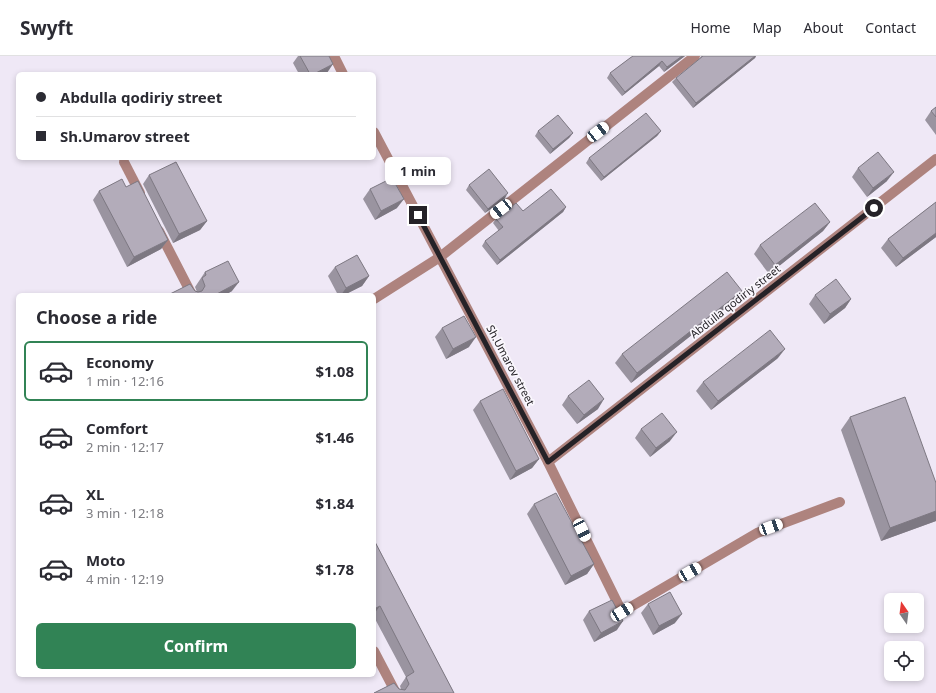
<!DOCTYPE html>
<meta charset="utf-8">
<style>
body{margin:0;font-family:"Noto Sans",sans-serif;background:#f2f2f3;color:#2b2b33;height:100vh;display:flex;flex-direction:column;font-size:15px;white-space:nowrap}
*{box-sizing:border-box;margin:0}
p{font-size:13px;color:#7c7c81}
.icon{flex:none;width:22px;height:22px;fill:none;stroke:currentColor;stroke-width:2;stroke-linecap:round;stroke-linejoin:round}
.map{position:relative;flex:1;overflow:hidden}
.details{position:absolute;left:16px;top:237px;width:360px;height:384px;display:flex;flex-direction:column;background:#fff;border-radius:6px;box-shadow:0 2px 6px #0003}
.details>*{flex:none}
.banner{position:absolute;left:16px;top:16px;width:360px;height:88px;border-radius:6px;box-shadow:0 2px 6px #0003;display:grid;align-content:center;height:88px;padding:0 20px;background:#fff}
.needle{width:26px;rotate:346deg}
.tools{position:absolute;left:884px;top:537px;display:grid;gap:8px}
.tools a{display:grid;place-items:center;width:40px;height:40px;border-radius:6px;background:#fff;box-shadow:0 2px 6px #0003;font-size:20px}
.end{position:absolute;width:18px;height:18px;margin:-9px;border:5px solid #252227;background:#fff;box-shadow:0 0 0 2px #fff}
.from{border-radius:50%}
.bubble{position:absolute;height:28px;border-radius:6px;background:#fff;box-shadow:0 2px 6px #0003;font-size:13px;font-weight:700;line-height:28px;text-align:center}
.car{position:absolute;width:12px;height:24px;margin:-12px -6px;border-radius:5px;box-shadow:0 0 3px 1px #0007;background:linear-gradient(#fff 24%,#345 0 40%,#fff 0 76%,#345 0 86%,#fff 0)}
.banner b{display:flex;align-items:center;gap:14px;height:38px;font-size:15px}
.banner b+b{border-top:1px solid #e1e1e2}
.banner i{width:10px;height:10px;background:#2b2b33}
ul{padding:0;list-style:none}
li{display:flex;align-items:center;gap:12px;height:60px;margin:0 8px 6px;padding:0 12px;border:2px solid transparent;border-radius:6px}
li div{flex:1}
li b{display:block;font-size:15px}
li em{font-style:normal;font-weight:700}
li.selected{border-color:#318355}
li>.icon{width:36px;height:36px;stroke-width:1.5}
h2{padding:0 20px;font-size:18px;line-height:48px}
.cta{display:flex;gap:8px;margin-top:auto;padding:8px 20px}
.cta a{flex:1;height:46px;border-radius:6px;background:#318355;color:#fff;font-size:16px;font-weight:700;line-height:46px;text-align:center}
header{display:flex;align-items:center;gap:24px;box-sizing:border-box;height:56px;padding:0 20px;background:#fff;border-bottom:1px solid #e1e1e2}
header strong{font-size:19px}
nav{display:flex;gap:22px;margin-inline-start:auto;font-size:14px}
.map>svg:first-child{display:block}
</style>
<header>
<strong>Swyft</strong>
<nav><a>Home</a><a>Map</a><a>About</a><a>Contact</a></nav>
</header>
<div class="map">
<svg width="936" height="637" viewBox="0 0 936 637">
<rect width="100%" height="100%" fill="#efe8f6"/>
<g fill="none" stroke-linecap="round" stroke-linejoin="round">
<polyline stroke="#ae837e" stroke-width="10" points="622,556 757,477 840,446"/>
<g stroke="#ae837e" stroke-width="10">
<polyline points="334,0 343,18"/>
<polyline points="374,76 548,406 622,556"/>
<polyline points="124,106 140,137"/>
<polyline points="159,175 192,239"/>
<polyline points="374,243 440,201 695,0"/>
<polyline points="548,406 936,103"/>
<polyline points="374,595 396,637"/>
</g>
</g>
<g fill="#9a94a0">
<polygon points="298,0 300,0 327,17 324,18 299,18 293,7"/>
<polygon points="633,0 685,0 664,16 659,10 622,40 607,22 610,17"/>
<polygon points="701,0 756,0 755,2 693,52 672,26 676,22 700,2"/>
<polygon points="936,51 936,79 925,64 931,55"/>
<polygon points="538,75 573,77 569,82 550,98 535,80"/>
<polygon points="661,75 657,80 601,125 586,107 589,102"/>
<polygon points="858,112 887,125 867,141 852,121"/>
<polygon points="149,119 207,165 200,174 173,187 143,128"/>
<polygon points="469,129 505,142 485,157 466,134"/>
<polygon points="126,131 168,184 161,193 127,211 93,144 99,135"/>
<polygon points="370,133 397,152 375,164 363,143"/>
<polygon points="936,146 936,181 896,211 881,192 888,183"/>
<polygon points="566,151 563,156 497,209 482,190 485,185 499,175 493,167 496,163 523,155"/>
<polygon points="830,166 823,175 769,218 754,198 760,189"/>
<polygon points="335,211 369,220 362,230 344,239 338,239 328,220"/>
<polygon points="205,216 232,235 225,239 168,239 195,235 197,236 195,231"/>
<polygon points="742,235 736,244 631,327 615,307 622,298"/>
<polygon points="815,239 851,243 845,252 824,268 809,248"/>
<polygon points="442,272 469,291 446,303 435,281"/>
<polygon points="778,302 711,354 696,335 703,326"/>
<polygon points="568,340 598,353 577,368 562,349"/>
<polygon points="480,345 539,403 532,412 510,424 473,354"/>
<polygon points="850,361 936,427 936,465 881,485 841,374"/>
<polygon points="641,373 670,385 650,401 635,382"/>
<polygon points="534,448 594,508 587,518 565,529 527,458"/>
<polygon points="374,484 454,637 374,637 394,627 399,633 401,633 400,630 406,621 374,561"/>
<polygon points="648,548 675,567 653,579 641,557"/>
<polygon points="589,555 617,574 594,586 583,564"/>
</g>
<g fill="#7d7882">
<polygon points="682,0 685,0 664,16 667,11"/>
<polygon points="755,0 756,0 755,2 693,52 696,47"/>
<polygon points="662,5 659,10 622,40 625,36"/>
<polygon points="333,8 327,17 324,18 314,18"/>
<polygon points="661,75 657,80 601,125 604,121"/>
<polygon points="573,77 569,82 550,98 553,93"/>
<polygon points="894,116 887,125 867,141 873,132"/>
<polygon points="508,137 505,142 485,157 488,153"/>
<polygon points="404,143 397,152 375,164 381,155"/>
<polygon points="566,151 563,156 497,209 500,204"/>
<polygon points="207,165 200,174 173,187 179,178"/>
<polygon points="830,166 823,175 769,218 775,209"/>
<polygon points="936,177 936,181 896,211 903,202"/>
<polygon points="168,184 161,193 127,211 134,201"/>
<polygon points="369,220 362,230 344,239 341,239 346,232"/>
<polygon points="239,226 232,235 225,239 215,239"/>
<polygon points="742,235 736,244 631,327 637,317"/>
<polygon points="851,243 845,252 824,268 830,258"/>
<polygon points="476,281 469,291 446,303 453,293"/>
<polygon points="785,293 778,302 711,354 718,345"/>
<polygon points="604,343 598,353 577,368 584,359"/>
<polygon points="677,376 670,385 650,401 656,392"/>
<polygon points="539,403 532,412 510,424 516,415"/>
<polygon points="936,455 936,465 881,485 890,472"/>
<polygon points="594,508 587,518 565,529 571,520"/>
<polygon points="380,550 374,558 374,553"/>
<polygon points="682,558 675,567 653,579 659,570"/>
<polygon points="623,565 617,574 594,586 601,577"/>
</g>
<g fill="#b3acba" stroke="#7d7882">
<polygon points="300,0 329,0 333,8 314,18 310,18"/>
<polygon points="633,0 682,0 667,11 662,5 625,36 610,17 630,2"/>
<polygon points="703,0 755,0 696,47 676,22"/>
<polygon points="936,51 936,61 931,55"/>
<polygon points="646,57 661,75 604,121 589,102"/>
<polygon points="558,59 573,77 553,93 538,75"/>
<polygon points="878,96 894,116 873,132 858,112"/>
<polygon points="176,106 207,165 179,178 149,119"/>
<polygon points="489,113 508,137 488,153 469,129"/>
<polygon points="392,122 404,143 381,155 370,133"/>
<polygon points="122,123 126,131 138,125 168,184 134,201 99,135"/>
<polygon points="551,133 566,151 500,204 485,185 503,171 496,163 516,147 523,155"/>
<polygon points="936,146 936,177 903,202 888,183"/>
<polygon points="815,147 830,166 775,209 760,189"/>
<polygon points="357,199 369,220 346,232 335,211"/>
<polygon points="228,205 239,226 215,239 168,239 190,228 195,235 198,236 202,235 205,230 202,222 206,219 205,216"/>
<polygon points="727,216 742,235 637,317 622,298"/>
<polygon points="836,223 851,243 830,258 815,239"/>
<polygon points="464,260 476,281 453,293 442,272"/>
<polygon points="770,274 785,293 718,345 703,326"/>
<polygon points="589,324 604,343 584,359 568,340"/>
<polygon points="503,333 539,403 516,415 480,345"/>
<polygon points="905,341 936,427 936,455 890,472 850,361"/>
<polygon points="662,357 677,376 656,392 641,373"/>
<polygon points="556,437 594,508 571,520 534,448"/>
<polygon points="374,484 454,637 374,637 394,627 399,633 405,634 409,628 406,621 414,616 380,550 374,553"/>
<polygon points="670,536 682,558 659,570 648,548"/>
<polygon points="612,544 623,565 601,577 589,555"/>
</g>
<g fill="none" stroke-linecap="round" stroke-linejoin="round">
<polyline stroke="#252227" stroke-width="5" points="418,159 548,406 874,152"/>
</g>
<g text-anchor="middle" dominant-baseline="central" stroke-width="3.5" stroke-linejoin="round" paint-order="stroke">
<g font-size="11" fill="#252227" stroke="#faf7fd">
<text transform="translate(735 245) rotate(-38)">Abdulla qodiriy street</text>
<text transform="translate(511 309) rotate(62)">Sh.Umarov street</text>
</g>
</g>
</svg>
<div class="tools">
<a><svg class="needle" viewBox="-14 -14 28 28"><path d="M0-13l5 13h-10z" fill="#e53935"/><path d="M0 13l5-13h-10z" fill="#7c7c81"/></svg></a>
<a><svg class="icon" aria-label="locate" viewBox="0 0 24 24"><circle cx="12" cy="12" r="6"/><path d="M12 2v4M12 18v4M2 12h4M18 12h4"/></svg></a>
</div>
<i class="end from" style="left:874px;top:152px"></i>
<i class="end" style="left:418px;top:159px"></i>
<div class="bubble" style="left:385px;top:101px;width:66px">1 min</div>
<i class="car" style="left:598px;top:76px;rotate:52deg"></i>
<i class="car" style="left:501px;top:153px;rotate:232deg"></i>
<i class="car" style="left:771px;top:471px;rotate:70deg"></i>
<i class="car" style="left:582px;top:474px;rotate:154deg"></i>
<i class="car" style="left:690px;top:516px;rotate:60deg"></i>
<i class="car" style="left:622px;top:556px;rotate:59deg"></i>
<div class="banner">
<b><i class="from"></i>Abdulla qodiriy street</b>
<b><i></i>Sh.Umarov street</b>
</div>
<section class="details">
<h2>Choose a ride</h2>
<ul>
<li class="selected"><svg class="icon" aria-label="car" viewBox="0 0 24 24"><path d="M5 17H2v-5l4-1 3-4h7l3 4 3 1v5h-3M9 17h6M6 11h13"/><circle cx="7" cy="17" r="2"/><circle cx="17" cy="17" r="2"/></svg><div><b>Economy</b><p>1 min · 12:16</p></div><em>$1.08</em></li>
<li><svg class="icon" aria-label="car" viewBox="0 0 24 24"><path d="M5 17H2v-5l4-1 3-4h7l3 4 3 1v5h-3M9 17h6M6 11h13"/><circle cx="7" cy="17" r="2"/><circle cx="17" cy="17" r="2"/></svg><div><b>Comfort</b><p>2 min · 12:17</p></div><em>$1.46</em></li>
<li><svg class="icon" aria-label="car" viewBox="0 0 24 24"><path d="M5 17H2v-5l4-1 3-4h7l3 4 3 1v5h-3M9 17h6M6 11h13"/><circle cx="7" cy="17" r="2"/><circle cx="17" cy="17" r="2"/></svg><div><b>XL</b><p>3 min · 12:18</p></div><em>$1.84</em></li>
<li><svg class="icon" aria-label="car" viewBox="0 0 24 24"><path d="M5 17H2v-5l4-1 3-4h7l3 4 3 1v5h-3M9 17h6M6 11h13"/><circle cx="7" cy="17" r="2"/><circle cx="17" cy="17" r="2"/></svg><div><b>Moto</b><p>4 min · 12:19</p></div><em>$1.78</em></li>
</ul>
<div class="cta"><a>Confirm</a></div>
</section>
</div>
